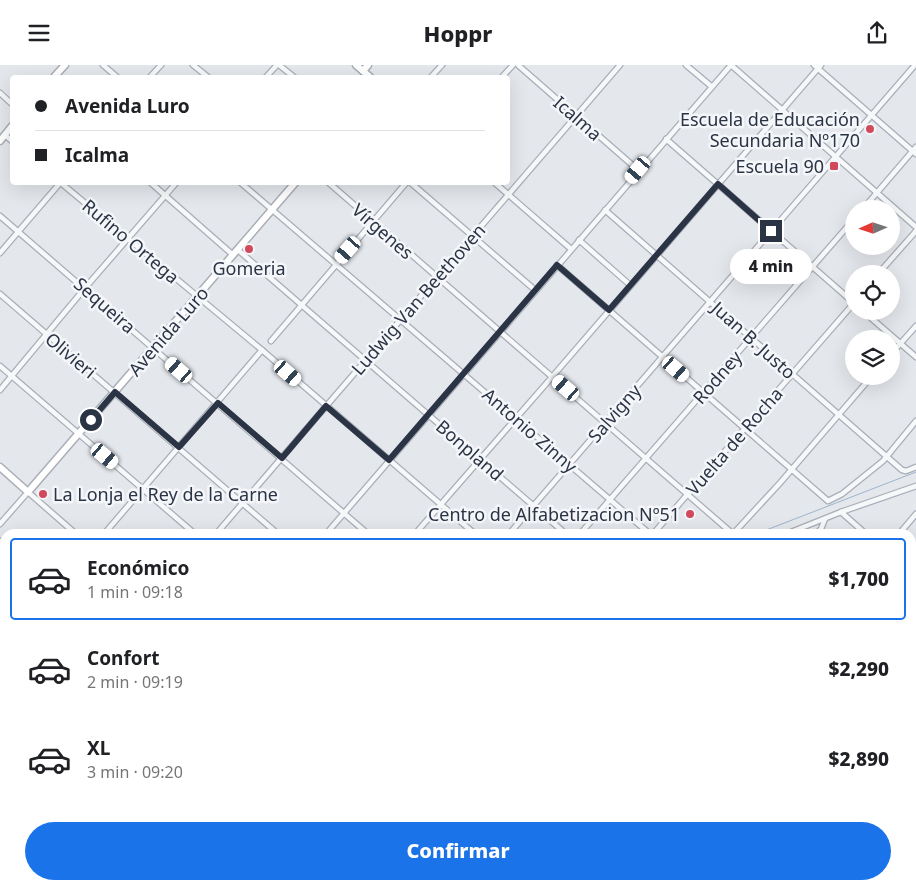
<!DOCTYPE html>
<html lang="es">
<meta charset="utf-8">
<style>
body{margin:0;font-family:"Noto Sans",sans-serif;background:#f2f2f2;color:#202124;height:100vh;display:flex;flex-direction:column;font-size:19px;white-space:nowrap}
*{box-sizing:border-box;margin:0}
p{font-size:16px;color:#757577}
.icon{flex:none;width:28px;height:28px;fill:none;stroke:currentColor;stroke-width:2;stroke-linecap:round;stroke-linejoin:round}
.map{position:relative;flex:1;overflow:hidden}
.sheet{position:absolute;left:0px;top:464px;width:916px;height:361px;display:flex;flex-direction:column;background:#fff;border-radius:15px 15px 0 0;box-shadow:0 5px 20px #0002}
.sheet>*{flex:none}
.top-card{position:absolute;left:10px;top:10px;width:500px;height:110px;border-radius:5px;box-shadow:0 5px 20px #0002;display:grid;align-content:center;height:110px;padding:0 25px;background:#fff}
.needle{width:32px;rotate:267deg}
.fabs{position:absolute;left:845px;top:135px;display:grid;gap:10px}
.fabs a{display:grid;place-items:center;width:55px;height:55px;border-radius:50%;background:#fff;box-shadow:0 5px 20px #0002;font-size:25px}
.end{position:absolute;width:22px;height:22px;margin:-11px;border:6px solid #2b3445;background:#fff;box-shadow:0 0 0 2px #fff}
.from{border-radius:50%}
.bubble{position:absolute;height:35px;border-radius:18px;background:#fff;box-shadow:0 5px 20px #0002;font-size:16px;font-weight:800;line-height:35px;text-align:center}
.car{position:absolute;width:15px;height:30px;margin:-15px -8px;border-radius:6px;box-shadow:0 0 4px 1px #0007;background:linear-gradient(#fff 24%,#345 0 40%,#fff 0 76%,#345 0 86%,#fff 0)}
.top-card b{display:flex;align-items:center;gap:18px;height:48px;font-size:19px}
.top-card b+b{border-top:1px solid #e0e0e0}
.top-card i{width:12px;height:12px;background:#202124}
ul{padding:9px 0 0;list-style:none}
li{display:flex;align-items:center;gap:15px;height:82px;margin:0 10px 8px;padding:0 15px;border:2px solid transparent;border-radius:5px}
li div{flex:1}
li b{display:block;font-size:19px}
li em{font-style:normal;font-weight:800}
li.selected{border-color:#1a73e8}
li>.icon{width:45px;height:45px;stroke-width:1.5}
.primary-button{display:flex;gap:10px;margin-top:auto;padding:10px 25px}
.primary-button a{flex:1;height:58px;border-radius:30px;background:#1a73e8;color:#fff;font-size:20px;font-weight:800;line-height:58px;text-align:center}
header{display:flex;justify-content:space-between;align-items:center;height:65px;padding:0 25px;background:#fff;font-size:22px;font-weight:800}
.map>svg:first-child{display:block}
</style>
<header><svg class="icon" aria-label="menu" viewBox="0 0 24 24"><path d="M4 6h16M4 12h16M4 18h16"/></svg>Hoppr<svg class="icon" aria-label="share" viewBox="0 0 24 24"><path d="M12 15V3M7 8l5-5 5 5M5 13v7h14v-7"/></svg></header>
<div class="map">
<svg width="916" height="824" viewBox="0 0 916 824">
<rect width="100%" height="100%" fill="#e4e7ec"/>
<polygon fill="#c9d6c5" points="0,633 5,637 5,820 16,820 13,824 0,824"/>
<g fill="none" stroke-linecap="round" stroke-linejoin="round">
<g stroke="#9fb4cc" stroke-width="1">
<polyline points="756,469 916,407"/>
<polyline points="7,824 13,820"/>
</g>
<g stroke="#a9aeb7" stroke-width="7">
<g id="street">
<polyline points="103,0 117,12"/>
<polyline points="193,0 208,12"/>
<polyline points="279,0 294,12"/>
<polyline points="518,0 638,105"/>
<polyline points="686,0 711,21"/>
<polyline points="731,0 916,162"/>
<polyline points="814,0 916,89"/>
<polyline points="150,12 161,0"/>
<polyline points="266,12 277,0"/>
<polyline points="431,12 442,0"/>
<polyline points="502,12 513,0"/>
<polyline points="0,28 12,39"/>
<polyline points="5,70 12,76"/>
<polyline points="666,74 854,238"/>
<polyline points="61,118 262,285 475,469"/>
<polyline points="151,118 233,190"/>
<polyline points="241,118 650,469"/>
<polyline points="329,118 733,469"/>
<polyline points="411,118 535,225"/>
<polyline points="495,118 571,184"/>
<polyline points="863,144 916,82"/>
<polyline points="605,145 902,405 906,406 916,402"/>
<polyline points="0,151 368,469"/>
<polyline points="579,175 630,220"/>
<polyline points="238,185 566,469"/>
<polyline points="0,188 60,118"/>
<polyline points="557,200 828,436 842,429 883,396 916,356"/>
<polyline points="878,209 916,166"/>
<polyline points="0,229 278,469"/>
<polyline points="863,246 916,292"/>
<polyline points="271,276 406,118"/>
<polyline points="891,289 916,261"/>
<polyline points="0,301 195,469"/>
<polyline points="0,325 85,223 176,118"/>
<polyline points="841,447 866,469"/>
<polyline points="0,459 28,427 76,469"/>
<polyline points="104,469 262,285"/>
<polyline points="216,469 620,0"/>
<polyline points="326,469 731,0"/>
<polyline points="415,469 552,312 821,0"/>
<polyline points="509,469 915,0"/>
<polyline points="580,469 854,154"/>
<polyline points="653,469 854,238"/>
<polyline points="733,469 780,418 872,311"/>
<polyline points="786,469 841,447 916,421"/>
<polyline points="816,469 821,464 825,454"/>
<polyline points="899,469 916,449"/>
<polyline points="0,476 5,480"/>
<polyline points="911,507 916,511"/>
<polyline points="0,549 5,553"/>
<polyline points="911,569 916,564"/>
<polyline points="0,586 5,580"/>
<polyline points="911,605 916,609"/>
<polyline points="0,623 5,628"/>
<polyline points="911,682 916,676"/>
<polyline points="0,686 5,691"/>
<polyline points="911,701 916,705"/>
<polyline points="911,795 916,789"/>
<polyline points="911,806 916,810"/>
<polyline points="67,820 71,824"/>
<polyline points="166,820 170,824"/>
<polyline points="231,820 235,824"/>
<polyline points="271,820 275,824"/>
<polyline points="377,820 382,824"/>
<polyline points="486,820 491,824"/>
<polyline points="598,820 603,824"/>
<polyline points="712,820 716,824"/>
<polyline points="824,820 829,824"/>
<polyline points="111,824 115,820"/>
<polyline points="356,824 360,820"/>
<polyline points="437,824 441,820"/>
<polyline points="520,824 524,820"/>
<polyline points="592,824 595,820"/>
<polyline points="690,824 694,820"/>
<polyline points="788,824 791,820"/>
<polyline points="886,824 890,820"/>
</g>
</g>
<g stroke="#a9aeb7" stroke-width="9">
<g id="secondary">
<polyline points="356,0 370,12"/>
<polyline points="363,6 368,0"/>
<polyline points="54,12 65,0"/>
<polyline points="0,76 12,61"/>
<polyline points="0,402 28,427 295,118"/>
</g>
</g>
<use href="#street" stroke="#f7f8fa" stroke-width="4.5"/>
<use href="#secondary" stroke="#fff" stroke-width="6"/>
</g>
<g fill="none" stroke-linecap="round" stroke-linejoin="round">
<polyline stroke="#2b3445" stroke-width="6" points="91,355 115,327 179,382 218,338 282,393 326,341 389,395 557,200 609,245 718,119 771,166"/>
</g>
<g fill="#d1495b" stroke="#f4f6f9" stroke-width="2">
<circle cx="870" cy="64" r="5"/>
<rect x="829" y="96" width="10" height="10" rx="2.5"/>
<circle cx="249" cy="184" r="5"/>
<circle cx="43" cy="429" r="5"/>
<circle cx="690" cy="449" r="5"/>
</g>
<g text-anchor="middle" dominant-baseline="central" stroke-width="5" stroke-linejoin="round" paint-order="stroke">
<g font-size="18" fill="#2b3445" stroke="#f4f6f9">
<text transform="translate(578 53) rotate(41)">Icalma</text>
<text transform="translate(383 166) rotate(41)">Vírgenes</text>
<text transform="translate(131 176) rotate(40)">Rufino Ortega</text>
<text transform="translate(418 234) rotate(-49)">Ludwig Van Beethoven</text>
<text transform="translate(105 240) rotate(41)">Sequeira</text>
<text transform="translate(168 266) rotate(-49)">Avenida Luro</text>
<text transform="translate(754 275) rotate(42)">Juan B. Justo</text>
<text transform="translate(71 290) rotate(40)">Olivieri</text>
<text transform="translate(717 312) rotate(-49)">Rodney</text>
<text transform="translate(614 348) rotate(-49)">Salvigny</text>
<text transform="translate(530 365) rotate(41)">Antonio Zinny</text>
<text transform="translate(734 376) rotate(-49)">Vuelta de Rocha</text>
<text transform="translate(470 385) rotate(41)">Bonpland</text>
</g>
<g font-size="18" fill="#2b3445" stroke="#f4f6f9" text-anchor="end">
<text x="860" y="54">Escuela de Educación<tspan x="860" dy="21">Secundaria Nº170</tspan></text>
<text x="824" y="101">Escuela 90</text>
<text x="249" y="203" text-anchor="middle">Gomeria</text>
<text x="53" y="429" text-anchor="start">La Lonja el Rey de la Carne</text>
<text x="680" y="449">Centro de Alfabetizacion Nº51</text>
</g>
</g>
</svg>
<div class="fabs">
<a><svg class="needle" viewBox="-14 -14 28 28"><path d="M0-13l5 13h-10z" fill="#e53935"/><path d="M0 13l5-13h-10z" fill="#757577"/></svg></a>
<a><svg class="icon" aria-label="locate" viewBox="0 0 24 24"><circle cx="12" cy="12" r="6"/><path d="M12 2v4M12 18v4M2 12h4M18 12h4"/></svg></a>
<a><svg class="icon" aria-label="layers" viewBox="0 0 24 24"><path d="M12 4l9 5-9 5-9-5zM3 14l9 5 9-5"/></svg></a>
</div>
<i class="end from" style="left:91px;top:355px"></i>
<i class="end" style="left:771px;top:166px"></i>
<div class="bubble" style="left:730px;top:184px;width:82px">4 min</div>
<i class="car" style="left:638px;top:105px;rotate:220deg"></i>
<i class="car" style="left:348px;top:185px;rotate:221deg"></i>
<i class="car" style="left:676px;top:304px;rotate:131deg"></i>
<i class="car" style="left:179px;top:305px;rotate:311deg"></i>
<i class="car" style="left:288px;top:308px;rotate:131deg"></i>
<i class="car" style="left:566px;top:323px;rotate:311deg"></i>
<i class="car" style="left:105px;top:391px;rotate:130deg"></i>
<div class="top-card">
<b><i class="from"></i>Avenida Luro</b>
<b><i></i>Icalma</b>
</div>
<section class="sheet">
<ul>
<li class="selected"><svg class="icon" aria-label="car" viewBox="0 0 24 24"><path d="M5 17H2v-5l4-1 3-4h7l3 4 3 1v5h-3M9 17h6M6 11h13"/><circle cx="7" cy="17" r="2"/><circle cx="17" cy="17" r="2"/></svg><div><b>Económico</b><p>1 min · 09:18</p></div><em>$1,700</em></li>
<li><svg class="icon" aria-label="car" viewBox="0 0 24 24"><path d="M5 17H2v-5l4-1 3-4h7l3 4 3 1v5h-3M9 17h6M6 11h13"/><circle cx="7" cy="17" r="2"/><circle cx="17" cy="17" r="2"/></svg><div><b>Confort</b><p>2 min · 09:19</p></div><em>$2,290</em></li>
<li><svg class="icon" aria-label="car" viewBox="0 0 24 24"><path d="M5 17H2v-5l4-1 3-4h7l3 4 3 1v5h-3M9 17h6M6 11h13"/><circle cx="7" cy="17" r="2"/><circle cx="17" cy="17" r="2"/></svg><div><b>XL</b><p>3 min · 09:20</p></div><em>$2,890</em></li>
</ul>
<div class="primary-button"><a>Confirmar</a></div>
</section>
</div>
